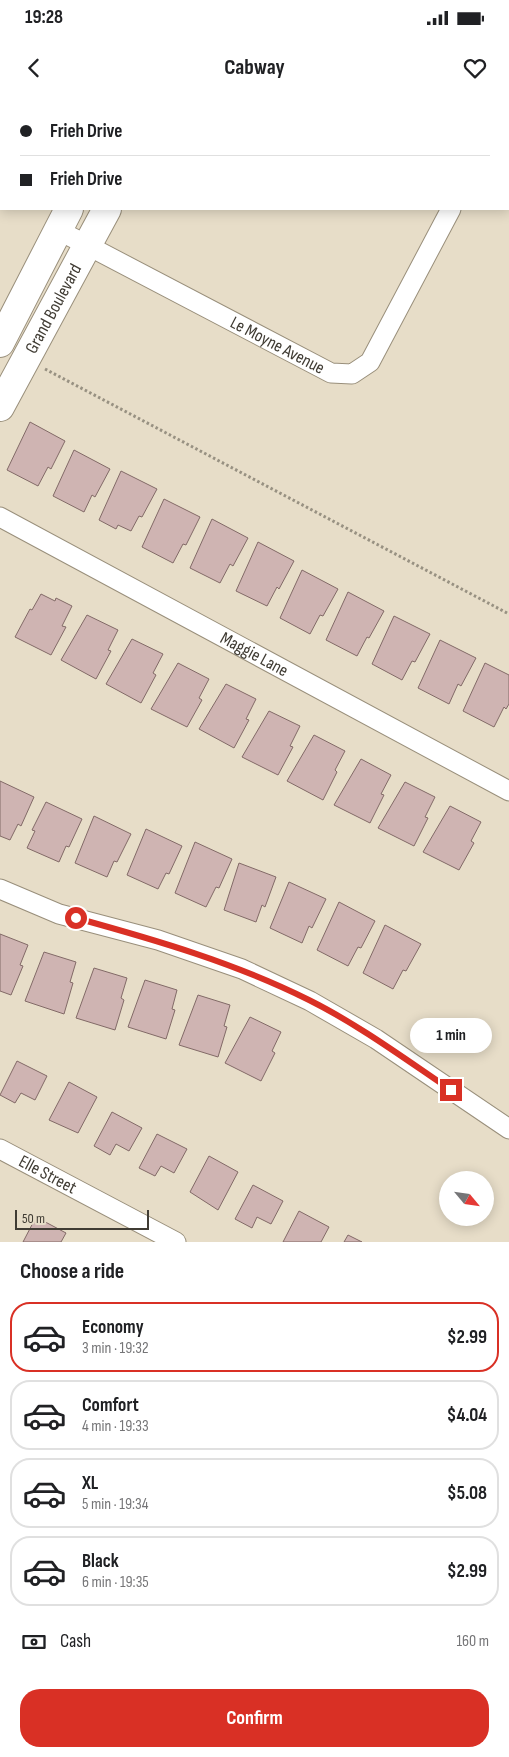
<!DOCTYPE html>
<meta charset="utf-8">
<style>
body{margin:0;font-family:"Sofia Sans Condensed",sans-serif;background:#f2f2f2;color:#202124;height:100vh;display:flex;flex-direction:column;font-size:19px;white-space:nowrap}
*{box-sizing:border-box;margin:0}
p{font-size:16px;color:#757577}
.icon{flex:none;width:28px;height:28px;fill:none;stroke:currentColor;stroke-width:2;stroke-linecap:round;stroke-linejoin:round}
.map{position:relative;height:1142px;overflow:hidden}
.details{display:flex;flex-direction:column;background:#fff;flex:1}
.details>*{flex:none}
.hud{position:absolute;left:0px;top:0px;width:510px;height:110px;box-shadow:0 2px 12px #0003;display:grid;align-content:center;height:110px;padding:0 20px;background:#fff}
.needle{width:32px;rotate:119deg}
.buttons{position:absolute;left:439px;top:1071px;display:grid;gap:10px}
.buttons a{display:grid;place-items:center;width:55px;height:55px;border-radius:50%;background:#fff;box-shadow:0 2px 12px #0003;font-size:25px}
.scale{position:absolute;left:15px;bottom:12px;width:134px;box-sizing:border-box;padding-left:5px;border:2px solid #403c34;border-top:0;font-size:14px;line-height:18px;white-space:nowrap;color:#403c34;-webkit-text-stroke:4px #e7ddc8;paint-order:stroke}
.end{position:absolute;width:22px;height:22px;margin:-11px;border:6px solid #d93025;background:#fff;box-shadow:0 0 0 2px #fff}
.from{border-radius:50%}
.bubble{position:absolute;height:35px;border-radius:18px;background:#fff;box-shadow:0 2px 12px #0003;font-size:16px;font-weight:700;line-height:35px;text-align:center}
.hud b{display:flex;align-items:center;gap:18px;height:48px;font-size:19px}
.hud b+b{border-top:1px solid #e0e0e0}
.hud i{width:12px;height:12px;background:#202124}
ul{padding:0;list-style:none}
li{display:flex;align-items:center;gap:15px;height:70px;margin:0 10px 8px;padding:0 10px;border:2px solid #e0e0e0;border-radius:20px}
li div{flex:1}
li b{display:block;font-size:19px}
li em{font-style:normal;font-weight:700}
li.selected{border-color:#d93025}
li>.icon{width:45px;height:45px;stroke-width:1.5}
h2{padding:0 20px;font-size:22px;line-height:60px}
.pay{display:flex;align-items:center;gap:12px;height:55px;padding:0 20px;font-size:19px}
.pay p{margin-inline-start:auto}
.primary-button{display:flex;gap:10px;margin-top:auto;padding:10px 20px}
.primary-button a{flex:1;height:58px;border-radius:20px;background:#d93025;color:#fff;font-size:20px;font-weight:700;line-height:58px;text-align:center}
.status{display:flex;justify-content:space-between;align-items:center;height:35px;padding:0 25px;background:#fff;direction:ltr}
.status svg{height:14px;fill:currentColor}
header{display:flex;justify-content:space-between;align-items:center;height:65px;padding:0 20px;background:#fff;font-size:22px;font-weight:700}
.map>svg:first-child{display:block}
</style>
<div class="status"><b>19:28</b><svg viewBox="0 0 49 12"><path d="M0 12V9h3v3zM5 12V6h3v6zM10 12V3h3v9zM15 12V0h3v12zM26 1h20v11H26zM47 4h2v5h-2z"/></svg></div>
<header><svg class="icon" aria-label="back" viewBox="0 0 24 24"><path d="M15 5l-7 7 7 7"/></svg>Cabway<svg class="icon" aria-label="heart" viewBox="0 0 24 24"><path d="M12 20l-8-8c-3-5 5-10 8-4 3-6 11-1 8 4z"/></svg></header>
<div class="map">
<svg width="509" height="1142" viewBox="0 0 509 1142">
<rect width="100%" height="100%" fill="#e7ddc8"/>
<g fill="#cfb4b2" stroke="#826a67">
<polygon points="30,322 65,341 51,369 48,367 38,386 7,370"/>
<polygon points="74,350 110,369 95,397 92,395 84,412 53,396"/>
<polygon points="121,371 157,389 142,417 139,416 131,431 118,425 116,429 99,420"/>
<polygon points="164,399 200,417 186,445 183,444 173,463 142,447"/>
<polygon points="212,419 248,438 233,466 230,464 220,483 190,468"/>
<polygon points="258,442 294,461 279,489 277,487 267,506 236,491"/>
<polygon points="302,470 338,489 323,516 320,515 310,534 280,518"/>
<polygon points="348,492 384,511 369,538 367,537 357,556 326,540"/>
<polygon points="41,494 55,501 56,498 72,506 62,526 66,527 51,555 15,537 30,509 32,510"/>
<polygon points="87,515 118,530 108,550 111,551 96,579 61,560"/>
<polygon points="394,516 430,534 415,562 412,561 402,580 372,564"/>
<polygon points="132,539 163,554 153,573 156,575 141,603 106,584"/>
<polygon points="440,540 476,558 461,586 458,584 449,604 418,588"/>
<polygon points="178,563 209,579 199,598 202,600 187,627 151,609"/>
<polygon points="485,563 509,575 509,604 506,609 504,607 494,627 463,611"/>
<polygon points="226,584 256,599 246,619 249,620 234,648 199,629"/>
<polygon points="269,611 300,626 290,646 293,647 278,675 242,657"/>
<polygon points="314,635 345,651 335,670 337,672 323,700 287,681"/>
<polygon points="361,659 391,675 381,694 384,695 370,723 334,705"/>
<polygon points="0,681 34,697 21,726 18,724 10,740 0,736"/>
<polygon points="405,682 435,697 425,717 428,718 414,746 378,728"/>
<polygon points="46,702 82,719 69,747 66,746 59,762 27,748 35,731 32,730"/>
<polygon points="450,706 481,722 471,741 474,743 459,770 423,752"/>
<polygon points="94,716 131,734 117,762 114,761 107,777 75,763"/>
<polygon points="146,729 182,746 169,774 166,773 158,789 127,775"/>
<polygon points="195,742 232,759 219,788 216,787 206,807 175,793"/>
<polygon points="239,763 276,777 265,807 262,805 256,822 224,810"/>
<polygon points="289,782 326,799 312,828 309,826 302,843 270,828"/>
<polygon points="339,802 375,821 361,848 358,847 348,866 317,850"/>
<polygon points="385,825 421,844 406,871 403,870 393,889 363,873"/>
<polygon points="0,834 28,845 20,865 23,866 11,895 0,891"/>
<polygon points="44,852 76,862 70,882 73,883 64,914 25,901"/>
<polygon points="94,868 127,878 121,898 124,900 115,930 76,918"/>
<polygon points="145,880 177,890 172,909 175,910 166,939 128,927"/>
<polygon points="198,895 230,905 224,926 227,927 218,957 179,945"/>
<polygon points="250,917 281,932 272,951 275,953 261,981 225,963"/>
<polygon points="17,961 47,976 35,1000 21,993 15,1003 0,995"/>
<polygon points="69,982 97,997 78,1033 49,1020"/>
<polygon points="112,1012 142,1028 129,1051 116,1044 110,1055 94,1046"/>
<polygon points="157,1034 187,1049 174,1073 161,1066 155,1076 139,1068"/>
<polygon points="209,1056 238,1072 218,1110 190,1092"/>
<polygon points="253,1085 283,1101 271,1124 257,1117 252,1128 235,1119"/>
<polygon points="299,1111 329,1127 321,1142 283,1142"/>
<polygon points="36,1117 66,1133 61,1142 23,1142"/>
<polygon points="348,1135 362,1142 344,1142"/>
</g>
<g fill="none" stroke-linecap="round" stroke-linejoin="round">
<g stroke="#998f7b" stroke-width="21">
<g id="street">
<polyline points="202,0 202,1"/>
<polyline points="507,1 508,0"/>
<path id="s1" d="M58 130 331 273 352 274 370 262 451 109"/>
<path id="s2" d="M0 417 509 691"/>
<polyline points="0,789 59,814 158,840 242,869 310,901 376,939 509,1029"/>
<path id="s3" d="M0 1049 176 1142"/>
</g>
</g>
<g stroke="#998f7b" stroke-width="30">
<g id="secondary">
<polyline points="171,1 174,0"/>
<polyline points="306,1 309,0"/>
<polyline points="0,243 69,109"/>
<path id="s4" d="M0 307 107 109"/>
</g>
</g>
<polyline stroke="#989182" stroke-width="3" stroke-dasharray="2.5 2.5" stroke-linecap="butt" points="45,269 509,514"/>
<use href="#street" stroke="#fff" stroke-width="19"/>
<use href="#secondary" stroke="#fff" stroke-width="28"/>
</g>
<g fill="none" stroke-linecap="round" stroke-linejoin="round">
<path stroke="#d93025" stroke-width="6" d="M76 818C156 840 235 863 309 900 359 925 405 959 451 990"/>
</g>
<g text-anchor="middle" dominant-baseline="central" stroke-width="5" stroke-linejoin="round" paint-order="stroke">
<g font-size="18" fill="#403c34" stroke="#e7ddc8">
<text stroke="none"><textPath href="#s4" startOffset="112">Grand Boulevard</textPath></text>
<text stroke="none"><textPath href="#s1" startOffset="248">Le Moyne Avenue</textPath></text>
<text stroke="none"><textPath href="#s2" startOffset="289">Maggie Lane</textPath></text>
<text stroke="none"><textPath href="#s3" startOffset="54">Elle Street</textPath></text>
</g>
</g>
</svg>
<div class="buttons">
<a><svg class="needle" viewBox="-14 -14 28 28"><path d="M0-13l5 13h-10z" fill="#e53935"/><path d="M0 13l5-13h-10z" fill="#757577"/></svg></a>
</div>
<div class="scale">50 m</div>
<i class="end from" style="left:76px;top:818px"></i>
<i class="end" style="left:451px;top:990px"></i>
<div class="bubble" style="left:410px;top:918px;width:82px">1 min</div>
<div class="hud">
<b><i class="from"></i>Frieh Drive</b>
<b><i></i>Frieh Drive</b>
</div>
</div>
<section class="details">
<h2>Choose a ride</h2>
<ul>
<li class="selected"><svg class="icon" aria-label="car" viewBox="0 0 24 24"><path d="M5 17H2v-5l4-1 3-4h7l3 4 3 1v5h-3M9 17h6M6 11h13"/><circle cx="7" cy="17" r="2"/><circle cx="17" cy="17" r="2"/></svg><div><b>Economy</b><p>3 min · 19:32</p></div><em>$2.99</em></li>
<li><svg class="icon" aria-label="car" viewBox="0 0 24 24"><path d="M5 17H2v-5l4-1 3-4h7l3 4 3 1v5h-3M9 17h6M6 11h13"/><circle cx="7" cy="17" r="2"/><circle cx="17" cy="17" r="2"/></svg><div><b>Comfort</b><p>4 min · 19:33</p></div><em>$4.04</em></li>
<li><svg class="icon" aria-label="car" viewBox="0 0 24 24"><path d="M5 17H2v-5l4-1 3-4h7l3 4 3 1v5h-3M9 17h6M6 11h13"/><circle cx="7" cy="17" r="2"/><circle cx="17" cy="17" r="2"/></svg><div><b>XL</b><p>5 min · 19:34</p></div><em>$5.08</em></li>
<li><svg class="icon" aria-label="car" viewBox="0 0 24 24"><path d="M5 17H2v-5l4-1 3-4h7l3 4 3 1v5h-3M9 17h6M6 11h13"/><circle cx="7" cy="17" r="2"/><circle cx="17" cy="17" r="2"/></svg><div><b>Black</b><p>6 min · 19:35</p></div><em>$2.99</em></li>
</ul>
<div class="pay"><svg class="icon" aria-label="cash" viewBox="0 0 24 24"><path d="M3 7h18v10H3z"/><circle cx="12" cy="12" r="2"/></svg>Cash<p>160 m</p></div>
<div class="primary-button"><a>Confirm</a></div>
</section>
